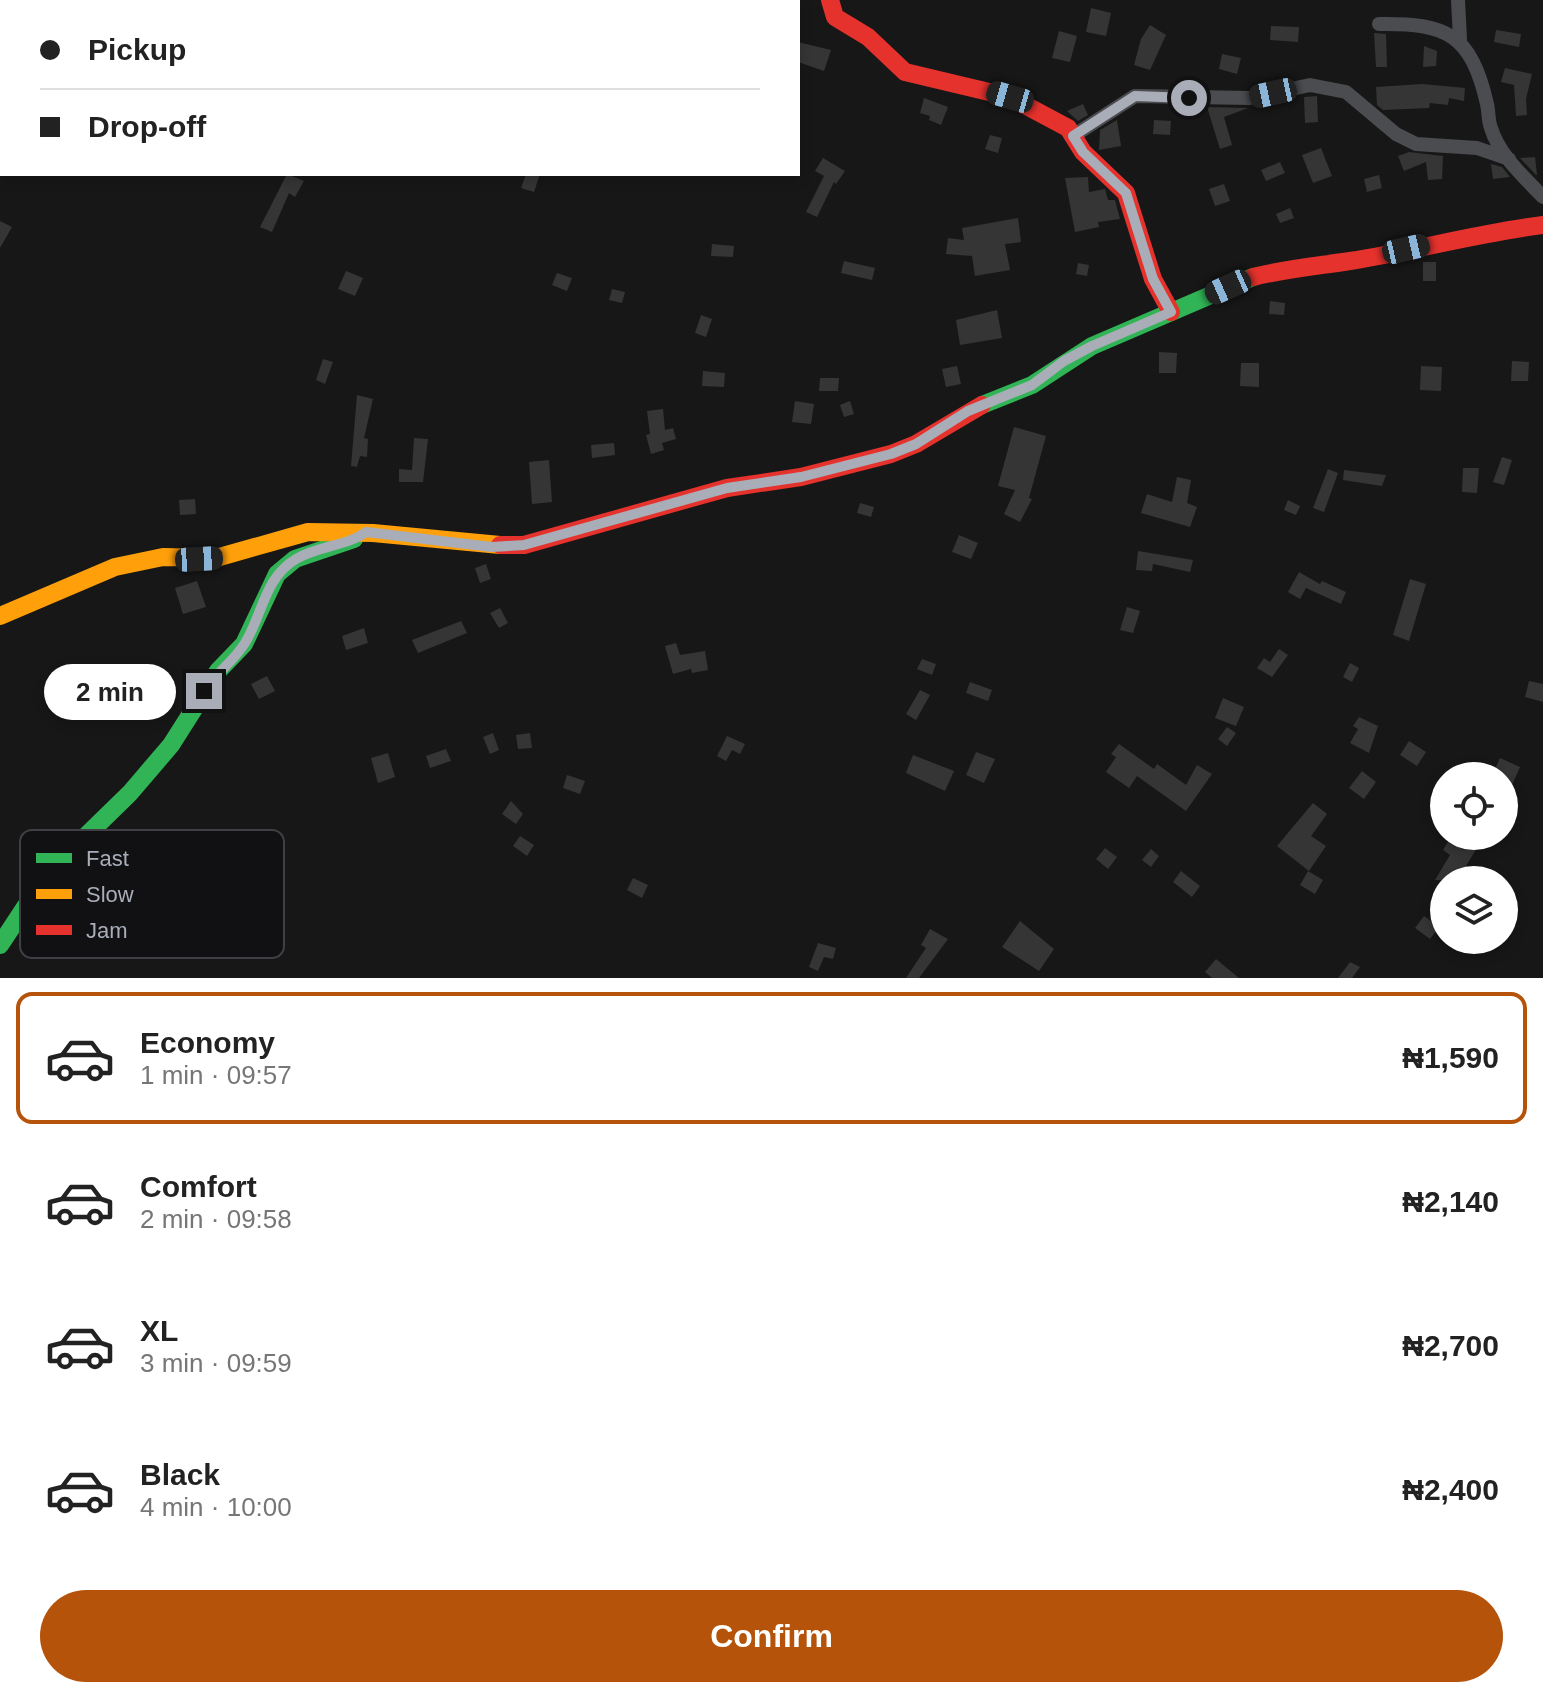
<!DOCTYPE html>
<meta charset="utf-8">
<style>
body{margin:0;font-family:Helvetica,sans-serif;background:#f2f2f2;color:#222;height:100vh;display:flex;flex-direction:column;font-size:30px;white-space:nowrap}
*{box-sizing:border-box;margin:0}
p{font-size:26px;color:#767676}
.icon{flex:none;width:44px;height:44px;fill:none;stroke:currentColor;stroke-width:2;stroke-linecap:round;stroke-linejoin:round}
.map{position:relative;height:978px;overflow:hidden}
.sheet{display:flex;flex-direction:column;background:#fff;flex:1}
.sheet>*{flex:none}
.banner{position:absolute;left:0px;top:0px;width:800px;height:176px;box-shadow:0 4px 12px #0003;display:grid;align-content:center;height:176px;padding:0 40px;background:#fff}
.fabs{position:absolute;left:1430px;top:762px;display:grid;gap:16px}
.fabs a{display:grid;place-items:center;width:88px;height:88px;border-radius:50%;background:#fff;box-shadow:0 4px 12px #0003;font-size:40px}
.end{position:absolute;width:36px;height:36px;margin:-18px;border:10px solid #a8adb8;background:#111;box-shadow:0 0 0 4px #111}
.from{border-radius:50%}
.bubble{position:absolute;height:56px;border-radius:28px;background:#fff;box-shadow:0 4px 12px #0003;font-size:26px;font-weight:800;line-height:56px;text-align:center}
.car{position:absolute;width:24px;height:48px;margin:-24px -12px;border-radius:10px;box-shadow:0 0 6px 2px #0007;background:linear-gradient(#222 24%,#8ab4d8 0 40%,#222 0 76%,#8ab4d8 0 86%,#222 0)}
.banner b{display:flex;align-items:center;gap:28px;height:76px;font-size:30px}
.banner b+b{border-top:2px solid #e0e0e0}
.banner i{width:20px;height:20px;background:#222}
ul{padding:14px 0 0;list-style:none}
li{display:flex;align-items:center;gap:24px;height:132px;margin:0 16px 12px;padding:0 24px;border:4px solid transparent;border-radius:16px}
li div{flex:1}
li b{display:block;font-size:30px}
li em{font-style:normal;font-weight:800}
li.selected{border-color:#b45309}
li>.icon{width:72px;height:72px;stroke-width:1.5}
.button{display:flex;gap:16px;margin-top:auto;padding:16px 40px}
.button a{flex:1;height:92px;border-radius:48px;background:#b45309;color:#fff;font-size:32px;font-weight:800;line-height:92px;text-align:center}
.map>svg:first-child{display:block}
</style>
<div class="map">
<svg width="1543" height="978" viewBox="0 0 1543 978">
<rect width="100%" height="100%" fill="#171717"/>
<g fill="#353536">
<polygon points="1091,8 1111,13 1106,36 1086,32"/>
<polygon points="1150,25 1166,35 1150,70 1134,65 1141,39"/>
<polygon points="1271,26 1299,27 1298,42 1270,40"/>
<polygon points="1496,30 1521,34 1519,47 1494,42"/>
<polygon points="1059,31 1077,36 1070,62 1052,58"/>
<polygon points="1374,33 1386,34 1387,67 1376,67"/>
<polygon points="798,42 831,50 824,71 798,62"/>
<polygon points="1424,46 1437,51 1436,66 1423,67"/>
<polygon points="1222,54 1241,58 1237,74 1219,69"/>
<polygon points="1505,68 1532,74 1526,99 1527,115 1516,116 1514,85 1501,82"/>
<polygon points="1422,84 1465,88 1464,101 1449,98 1448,105 1430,103 1429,108 1383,110 1377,105 1376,87"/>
<polygon points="1317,96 1318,122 1305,123 1304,97"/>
<polygon points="924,98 948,107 941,125 929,120 930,116 920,113"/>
<polygon points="1083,104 1088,115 1078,121 1067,111"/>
<polygon points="1207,107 1248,108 1224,117 1232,145 1220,149"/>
<polygon points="1117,120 1121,146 1099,150 1100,130"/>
<polygon points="1154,120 1171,121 1170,135 1153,134"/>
<polygon points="990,135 1002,138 998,153 985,149"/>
<polygon points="1321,148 1332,176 1313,183 1302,155"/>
<polygon points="1409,152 1443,156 1442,179 1428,180 1426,162 1404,171 1398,156"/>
<polygon points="1535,157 1537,175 1536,175 1520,158"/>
<polygon points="823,158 845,171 836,184 834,182 817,217 806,212 824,176 815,171"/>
<polygon points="1280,162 1285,173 1266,181 1261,170"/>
<polygon points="1491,164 1502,167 1510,177 1493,179"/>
<polygon points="287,174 304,181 295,197 289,193 272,232 260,227"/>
<polygon points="526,174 540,174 534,192 521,188"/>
<polygon points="1379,175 1382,188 1367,192 1364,179"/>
<polygon points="1088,177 1089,192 1105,189 1108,200 1115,200 1120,219 1098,222 1099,227 1075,232 1065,178"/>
<polygon points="1224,184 1230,201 1215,206 1209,189"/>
<polygon points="1290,208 1294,218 1280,223 1276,214"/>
<polygon points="1018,218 1021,242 1005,244 1010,270 975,276 972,256 946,254 948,238 964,240 962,228"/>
<polygon points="0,221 12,227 0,248"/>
<polygon points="712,244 734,246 733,257 711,256"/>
<polygon points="844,261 875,268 872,280 841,273"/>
<rect x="1423" y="262" width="13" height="19"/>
<polygon points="1078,263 1089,265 1087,276 1076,274"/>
<polygon points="346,271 363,278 355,296 338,289"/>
<polygon points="557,273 572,278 567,291 552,285"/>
<polygon points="612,289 625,292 622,303 609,300"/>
<polygon points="1270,301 1285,303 1284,315 1269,314"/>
<polygon points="997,310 1002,338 960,345 956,320"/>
<polygon points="701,315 712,319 706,337 695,333"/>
<polygon points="1159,352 1177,353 1176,373 1159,373"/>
<polygon points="323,359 333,362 325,384 316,380"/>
<polygon points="1512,361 1529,362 1528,381 1511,381"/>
<polygon points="1241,363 1259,363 1259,387 1240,386"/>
<polygon points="957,366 961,384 946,387 942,369"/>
<polygon points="1421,366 1442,367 1441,391 1420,390"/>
<polygon points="703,371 725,373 724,387 702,386"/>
<polygon points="820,378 839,378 838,391 819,391"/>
<polygon points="357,395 373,399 364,438 368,439 367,457 360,456 357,467 351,466"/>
<polygon points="795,401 814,404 811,424 792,422"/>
<polygon points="850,401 854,414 844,417 840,405"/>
<polygon points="663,409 665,430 673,428 676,439 662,443 664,450 651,454 646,435 650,434 647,411"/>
<polygon points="1014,427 1046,436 1029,498 1032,499 1020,522 1004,514 1015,490 998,486"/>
<polygon points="414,438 428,439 423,482 399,482 399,469 412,470"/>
<polygon points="614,443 615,455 592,458 591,445"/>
<polygon points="1502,457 1512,460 1504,485 1493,482"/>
<polygon points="549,460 552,502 532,504 529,462"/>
<polygon points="1463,468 1479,468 1477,493 1462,492"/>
<polygon points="1328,469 1338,473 1324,512 1313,508"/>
<polygon points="1344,470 1369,473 1386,475 1382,486 1343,480"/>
<polygon points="1177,477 1191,480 1187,503 1197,507 1190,527 1141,513 1147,494 1172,502"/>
<polygon points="195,499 196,514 180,515 179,500"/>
<polygon points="1288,500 1300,506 1296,515 1284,510"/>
<polygon points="860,503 874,507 871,517 857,513"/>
<polygon points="959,535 978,543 971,559 952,552"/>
<polygon points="1138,551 1193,560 1190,572 1153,564 1152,571 1136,570"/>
<polygon points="486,564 491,579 480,583 475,568"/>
<polygon points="1299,572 1320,584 1322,581 1346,592 1341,604 1306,588 1300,599 1288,592"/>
<polygon points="1410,579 1426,584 1409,641 1393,635"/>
<polygon points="197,581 206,607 183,614 175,588"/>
<polygon points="1127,607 1140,611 1133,633 1120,630"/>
<polygon points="500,608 508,623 499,628 490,613"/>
<polygon points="461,621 467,633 418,653 412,640"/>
<polygon points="364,628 368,643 346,650 342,636"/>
<polygon points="676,643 680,655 705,651 708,670 692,673 691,669 673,674 665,646"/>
<polygon points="1279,649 1288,655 1272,677 1257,668 1264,658 1270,662"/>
<polygon points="922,659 936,664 932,675 917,669"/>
<polygon points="1350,663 1359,668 1352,682 1343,677"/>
<polygon points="267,676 275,691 259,699 251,684"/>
<polygon points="1529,681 1543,684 1543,702 1525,697"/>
<polygon points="970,682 992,690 988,701 966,693"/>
<polygon points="920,690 930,695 916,720 906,714"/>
<polygon points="1223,698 1244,707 1236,726 1215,718"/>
<polygon points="1359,717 1378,726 1369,753 1350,743 1358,729 1353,726"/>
<polygon points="1227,727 1236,733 1227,746 1218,739"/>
<polygon points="493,733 499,750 490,754 483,737"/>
<polygon points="530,733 532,748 518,749 516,735"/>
<polygon points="727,736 745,744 740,754 732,750 726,761 717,756"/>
<polygon points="1409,741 1426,752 1417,766 1400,755"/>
<polygon points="1119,744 1154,769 1157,764 1186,785 1197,765 1212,774 1186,811 1137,776 1129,788 1106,772 1116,757 1111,754"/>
<polygon points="446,749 451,761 430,768 426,756"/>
<polygon points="976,752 995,759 984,783 966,775"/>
<polygon points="388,753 395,777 378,783 371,758"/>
<polygon points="913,755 954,771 945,791 906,773"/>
<polygon points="1500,758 1520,767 1504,803 1504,776 1492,776"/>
<polygon points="1362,771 1376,782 1364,799 1349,788"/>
<polygon points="567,775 585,781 580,794 563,788"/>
<polygon points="511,801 523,814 516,824 502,814"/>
<polygon points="1313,803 1327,814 1311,836 1326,846 1309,871 1277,846"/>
<polygon points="520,836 534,845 527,856 513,846"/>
<polygon points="1472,836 1484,836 1463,871 1480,880 1435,880 1450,855 1443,850 1449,840 1464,850"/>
<polygon points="1105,848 1117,857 1108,869 1096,859"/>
<polygon points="1151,849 1159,856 1151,867 1142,860"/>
<polygon points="1181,871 1200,886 1192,897 1173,882"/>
<polygon points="1308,871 1323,880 1315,894 1300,885"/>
<polygon points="633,878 648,885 642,898 627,890"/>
<polygon points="1424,916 1439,927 1430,939 1415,928"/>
<polygon points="1020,921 1054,949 1039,971 1002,947"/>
<polygon points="930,929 948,939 919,978 906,978 926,948 921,945"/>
<polygon points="818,943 836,948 833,959 824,957 818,971 809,967"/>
<polygon points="1216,959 1239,978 1212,978 1205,972"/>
<polygon points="1350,962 1360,967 1352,978 1338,978"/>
</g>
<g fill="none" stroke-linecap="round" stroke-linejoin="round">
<g stroke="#4b4c50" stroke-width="14">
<polyline points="1458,0 1460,39"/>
<path d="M1379 24C1447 23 1471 34 1487 104 1489 112 1488 121 1491 128 1499 155 1524 177 1543 197"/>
<polyline points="1073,136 1135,96 1250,98 1310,85 1346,92 1396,134 1416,144 1477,148 1509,159"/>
</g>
<g stroke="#30b455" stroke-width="18">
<polyline points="982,405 1032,385 1092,346 1253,277"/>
<polyline points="0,945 47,874 130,793 171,745 218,671 244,644 277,574 295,559 354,539"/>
</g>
<polyline stroke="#ff9f0a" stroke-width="18" points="0,616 115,567 163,557 216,558 308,532 373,533 500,545"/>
<g stroke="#e5322d" stroke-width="18">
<polyline points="830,0 835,17 868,37 905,72 1010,97 1068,128 1083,152 1126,193 1153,279 1171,312"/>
<path d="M1253 277C1285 269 1317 266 1350 261 1414 251 1478 233 1543 225"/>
<polyline points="500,545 524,545 727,488 801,477 891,454 916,444 982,405"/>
</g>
</g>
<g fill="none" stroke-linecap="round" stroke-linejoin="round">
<path stroke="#a8adb8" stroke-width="10" d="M204 691C216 673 234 661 245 643 263 614 264 578 296 559 317 546 347 546 366 532L492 547 524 545 727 488 801 477 891 454 916 444 968 411 1032 385 1064 361 1092 346 1171 312 1153 279 1126 193 1083 152 1073 136 1135 96 1189 98"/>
</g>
<rect x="20" y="830" width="264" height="128" rx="12" fill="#111113" stroke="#3e4045" stroke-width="2"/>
<rect x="36" y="853" width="36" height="10" fill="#30b455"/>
<rect x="36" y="889" width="36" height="10" fill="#ff9f0a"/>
<rect x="36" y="925" width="36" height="10" fill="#e5322d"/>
<g font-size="22" fill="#a8adb8">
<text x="86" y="866">Fast</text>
<text x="86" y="902">Slow</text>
<text x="86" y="938">Jam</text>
</g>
</svg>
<div class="fabs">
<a><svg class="icon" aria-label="locate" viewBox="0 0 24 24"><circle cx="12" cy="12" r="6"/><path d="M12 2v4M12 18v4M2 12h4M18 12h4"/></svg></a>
<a><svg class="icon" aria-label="layers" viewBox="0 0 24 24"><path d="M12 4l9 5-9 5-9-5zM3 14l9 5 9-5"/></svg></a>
</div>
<i class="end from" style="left:1189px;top:98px"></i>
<i class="end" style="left:204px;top:691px"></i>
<div class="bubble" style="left:44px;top:664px;width:132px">2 min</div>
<i class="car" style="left:1273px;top:93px;rotate:258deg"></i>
<i class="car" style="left:1010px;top:97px;rotate:286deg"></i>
<i class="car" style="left:1406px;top:249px;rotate:77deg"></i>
<i class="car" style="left:1228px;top:287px;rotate:246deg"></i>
<i class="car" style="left:199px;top:559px;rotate:87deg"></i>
<div class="banner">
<b><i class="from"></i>Pickup</b>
<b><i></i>Drop-off</b>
</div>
</div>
<section class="sheet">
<ul>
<li class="selected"><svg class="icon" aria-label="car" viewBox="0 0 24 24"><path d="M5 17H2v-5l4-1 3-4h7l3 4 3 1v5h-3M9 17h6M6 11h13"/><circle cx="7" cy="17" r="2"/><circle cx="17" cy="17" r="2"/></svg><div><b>Economy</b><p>1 min · 09:57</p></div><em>₦1,590</em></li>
<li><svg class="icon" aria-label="car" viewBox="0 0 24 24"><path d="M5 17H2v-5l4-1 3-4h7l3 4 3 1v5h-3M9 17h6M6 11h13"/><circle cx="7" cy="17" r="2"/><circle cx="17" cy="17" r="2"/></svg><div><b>Comfort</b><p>2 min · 09:58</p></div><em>₦2,140</em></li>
<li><svg class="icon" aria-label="car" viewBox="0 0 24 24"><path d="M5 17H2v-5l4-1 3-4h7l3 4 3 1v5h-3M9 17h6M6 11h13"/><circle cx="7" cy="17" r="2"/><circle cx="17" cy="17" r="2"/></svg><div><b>XL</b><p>3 min · 09:59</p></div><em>₦2,700</em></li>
<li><svg class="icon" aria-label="car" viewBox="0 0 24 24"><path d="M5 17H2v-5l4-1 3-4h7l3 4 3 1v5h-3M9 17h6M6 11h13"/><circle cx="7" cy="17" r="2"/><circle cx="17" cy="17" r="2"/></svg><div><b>Black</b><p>4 min · 10:00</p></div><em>₦2,400</em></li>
</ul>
<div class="button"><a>Confirm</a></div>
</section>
